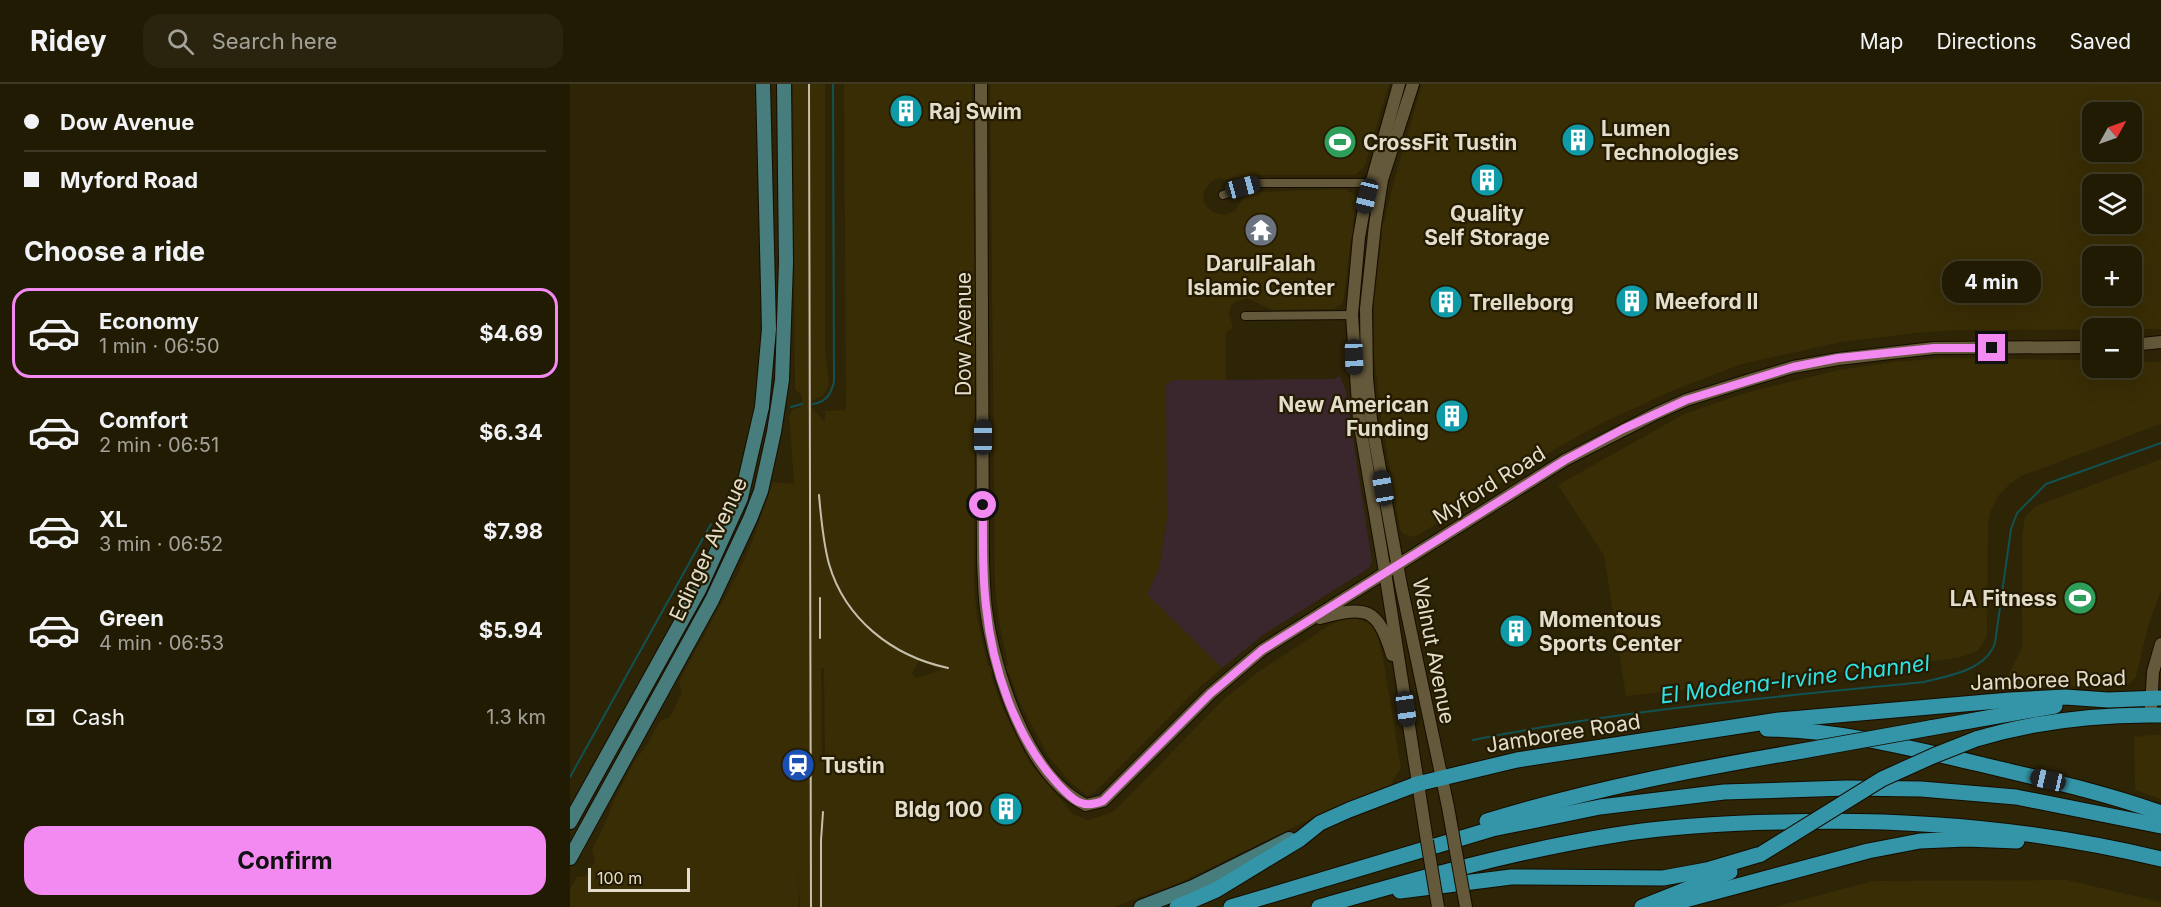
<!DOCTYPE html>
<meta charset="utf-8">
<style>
body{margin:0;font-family:Inter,sans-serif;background:#2a240e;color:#f1f3f6;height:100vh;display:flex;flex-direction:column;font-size:22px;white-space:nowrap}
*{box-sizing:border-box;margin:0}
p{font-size:20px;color:#a2a19a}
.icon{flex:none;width:33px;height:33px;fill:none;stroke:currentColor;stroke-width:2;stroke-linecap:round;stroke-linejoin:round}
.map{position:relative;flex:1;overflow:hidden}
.drawer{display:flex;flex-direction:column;background:#221b04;width:570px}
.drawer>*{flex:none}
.guide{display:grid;align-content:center;height:132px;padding:0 24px;background:#221b04}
.needle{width:39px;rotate:50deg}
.controls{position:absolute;left:1512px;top:18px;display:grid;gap:12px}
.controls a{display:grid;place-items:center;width:60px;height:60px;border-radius:12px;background:#221b04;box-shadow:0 6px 24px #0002,0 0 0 2px #3f3926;font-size:30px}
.scale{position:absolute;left:18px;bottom:15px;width:102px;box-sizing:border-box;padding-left:6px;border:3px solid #e3ddcc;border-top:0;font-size:16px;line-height:21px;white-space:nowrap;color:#e3ddcc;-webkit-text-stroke:4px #241b00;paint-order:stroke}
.end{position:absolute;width:27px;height:27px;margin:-14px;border:8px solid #f38af2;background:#111;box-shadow:0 0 0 3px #111}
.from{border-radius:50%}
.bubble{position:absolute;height:42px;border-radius:18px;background:#221b04;box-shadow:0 6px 24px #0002,0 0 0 2px #3f3926;font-size:20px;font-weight:700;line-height:42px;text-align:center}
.car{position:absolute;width:18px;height:36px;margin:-18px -9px;border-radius:8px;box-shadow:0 0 4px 2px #0007;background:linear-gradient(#222 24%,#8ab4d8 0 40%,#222 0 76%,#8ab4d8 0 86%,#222 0)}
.guide b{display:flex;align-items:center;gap:21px;height:57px;font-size:22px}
.guide b+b{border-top:2px solid #3f3926}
.guide i{width:15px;height:15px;background:#f1f3f6}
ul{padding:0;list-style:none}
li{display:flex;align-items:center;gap:18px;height:90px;margin:0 12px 9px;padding:0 12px;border:3px solid transparent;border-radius:18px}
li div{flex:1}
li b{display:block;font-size:22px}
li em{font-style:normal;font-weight:700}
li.on{border-color:#f38af2}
li>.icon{width:54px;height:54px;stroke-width:1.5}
h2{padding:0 24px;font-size:27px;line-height:72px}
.pay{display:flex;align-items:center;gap:15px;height:66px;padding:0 24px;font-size:22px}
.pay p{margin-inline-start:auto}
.button{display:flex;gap:12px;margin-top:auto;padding:12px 24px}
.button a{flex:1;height:69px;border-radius:18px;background:#f38af2;color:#111;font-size:24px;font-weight:700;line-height:69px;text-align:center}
header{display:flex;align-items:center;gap:36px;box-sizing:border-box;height:84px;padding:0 30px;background:#221b04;border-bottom:2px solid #3f3926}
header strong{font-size:28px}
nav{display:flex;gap:33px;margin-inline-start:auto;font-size:21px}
.search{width:420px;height:54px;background:#2a240e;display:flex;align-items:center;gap:15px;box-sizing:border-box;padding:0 21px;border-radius:18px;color:#a2a19a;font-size:22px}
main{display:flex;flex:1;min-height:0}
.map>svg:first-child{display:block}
</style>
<header>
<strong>Ridey</strong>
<div class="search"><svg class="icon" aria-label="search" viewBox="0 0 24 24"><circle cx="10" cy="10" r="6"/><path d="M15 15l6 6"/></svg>Search here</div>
<nav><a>Map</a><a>Directions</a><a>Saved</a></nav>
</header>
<main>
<section class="drawer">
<div class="guide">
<b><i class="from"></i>Dow Avenue</b>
<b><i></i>Myford Road</b>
</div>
<h2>Choose a ride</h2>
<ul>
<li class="on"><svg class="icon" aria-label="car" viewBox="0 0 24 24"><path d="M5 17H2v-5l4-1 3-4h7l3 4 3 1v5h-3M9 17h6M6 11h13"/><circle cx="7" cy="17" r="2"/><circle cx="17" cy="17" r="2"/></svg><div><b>Economy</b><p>1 min · 06:50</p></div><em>$4.69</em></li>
<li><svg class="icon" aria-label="car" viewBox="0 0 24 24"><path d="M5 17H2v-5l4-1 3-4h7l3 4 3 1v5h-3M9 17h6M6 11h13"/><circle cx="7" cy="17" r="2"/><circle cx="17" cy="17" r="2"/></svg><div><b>Comfort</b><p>2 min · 06:51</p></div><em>$6.34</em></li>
<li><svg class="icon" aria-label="car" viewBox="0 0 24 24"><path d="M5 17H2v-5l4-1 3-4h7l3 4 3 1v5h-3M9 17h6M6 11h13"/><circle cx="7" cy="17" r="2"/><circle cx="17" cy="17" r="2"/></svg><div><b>XL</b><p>3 min · 06:52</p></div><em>$7.98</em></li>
<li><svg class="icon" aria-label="car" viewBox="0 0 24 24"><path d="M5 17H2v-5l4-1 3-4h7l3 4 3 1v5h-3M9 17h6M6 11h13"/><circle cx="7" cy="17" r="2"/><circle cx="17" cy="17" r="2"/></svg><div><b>Green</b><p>4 min · 06:53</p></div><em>$5.94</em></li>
</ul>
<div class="pay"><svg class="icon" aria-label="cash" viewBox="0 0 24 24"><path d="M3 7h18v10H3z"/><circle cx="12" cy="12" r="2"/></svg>Cash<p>1.3 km</p></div>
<div class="button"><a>Confirm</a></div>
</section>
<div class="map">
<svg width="1591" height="823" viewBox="0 0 1591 823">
<rect width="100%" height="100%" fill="#2e2406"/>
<g fill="#392d05" fill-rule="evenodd">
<path d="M223 0H255V266L259 300 253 312 243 316 242 324 255 338V327L276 326 274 0H402L405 221 404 502 407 533 418 582 438 581 429 538 425 504 420 0H819L795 82 785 91H684L653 96 652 94 643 96 634 107 633 117 638 124 643 128 654 131 665 127 673 114 683 108 777 105V107L784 110 787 116 782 143 814 139 823 100 852 0H1591V245L1390 246 1354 248 1271 258 1172 280 1104 306 1034 338 992 361 847 452 842 453 833 450 830 446 811 332 804 272V217L812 151 781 154 774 214 772 220 766 223 765 225 702 226 677 214 667 217 661 222 659 229 663 244 656 248V296H602L596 301 597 435 589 485 578 510 652 584 620 612 524 709 517 712 500 698 478 672 449 617 439 589H420L432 623 459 678 503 730 518 736 543 728 654 615 688 588 752 546 772 534 781 532 801 540 808 552 813 574 831 684 820 701 767 722 609 799 544 823H230L228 785 229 823H0V805L7 793 16 792 25 777 22 766 36 737 44 716 65 676 75 664 90 637 100 633 112 608 109 597 167 491 182 458 203 398 224 400 219 332 223 325 232 323V312L225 305ZM1522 28H1562V68H1522ZM1522 100H1562V140H1522ZM1522 172H1562V212H1522ZM349 577 372 586 346 594 342 589ZM251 584H254L255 677 252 675Z"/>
<polygon points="1374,274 1522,276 1522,284 1562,284 1562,278 1591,278 1591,340 1451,392 1440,400 1428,412 1420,429 1418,440 1417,552 1408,567 1391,573 1325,583 1056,612 1034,472 988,401 1114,330 1178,308 1269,286 1324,278"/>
<polygon points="1591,375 1591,506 1578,542 1566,593 1559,600 1431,605 1452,564 1452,451 1455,433 1466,422"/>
<polygon points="1591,650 1591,715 1565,706 1564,653"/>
<polygon points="1497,796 1591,818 1591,823 1204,823 1303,797"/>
</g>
<polygon fill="#39272d" points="769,292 775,303 802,478 799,484 693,551 652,584 577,510 589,485 597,435 596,301 602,296 764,295"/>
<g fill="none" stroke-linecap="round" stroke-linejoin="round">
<g stroke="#115253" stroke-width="2">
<path d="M243 320C256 318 261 310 264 298L263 0"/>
<polyline points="221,323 232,320"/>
<path d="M903 656C1049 626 1205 613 1354 598 1379 592 1416 586 1425 559L1441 445 1447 429 1476 400 1591 359"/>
<polyline points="0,693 141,440"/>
</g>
<g stroke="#150d00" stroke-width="10">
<g id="street">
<polyline points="653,111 673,103 689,99 800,99"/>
<polyline points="675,232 782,231"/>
</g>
</g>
<g stroke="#150d00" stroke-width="14">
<g id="secondary">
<path d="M411 0 413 479C414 494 414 510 416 525 424 586 457 693 516 721L533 717 640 610 692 566 995 376 1087 329 1116 316 1183 295 1223 283 1268 275 1364 264 1522 263"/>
<polyline points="829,0 794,125 789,153 782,231 789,336 815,488 857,757"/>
<polyline points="843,0 812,96 805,141 796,225 797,294 801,335 831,501 878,723"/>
<polyline points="1562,261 1591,258"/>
<path d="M750 534C796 522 807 522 822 571"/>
<polyline points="1581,623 1583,588 1591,560"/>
<polyline points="893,807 896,823"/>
</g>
</g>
<g stroke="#150d00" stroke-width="16">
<g id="primary">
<polyline points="0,738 129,506 171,414 192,323 199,245 193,0"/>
<polyline points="0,774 142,516 180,435 191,407 204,348 212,296 216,179 214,0"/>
<polyline points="571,823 623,803 719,755"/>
</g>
</g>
<g stroke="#150d00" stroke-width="17">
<g id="highway">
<polyline points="1360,644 1485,622"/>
<path d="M1197 645C1268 646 1337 663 1405 679 1467 694 1530 707 1591 729"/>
<path d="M1406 655C1466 637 1529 630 1591 631"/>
<path d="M917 737C1021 705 1125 685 1232 667"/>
<polyline points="830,807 941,793 1093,794 1137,786 1191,770"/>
<polyline points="607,823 646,806 730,755 750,739 779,726 847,700 947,676 1209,636 1440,616 1495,613 1538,616 1591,614"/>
<polyline points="661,823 922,745 1030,723 1154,708 1277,704 1351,705 1446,713 1591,742"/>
<path d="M749 823C846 795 945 767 1045 751 1100 742 1157 739 1212 738 1340 734 1467 745 1591 775"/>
<polyline points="1072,823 1160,788"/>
<polyline points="1089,823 1298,767 1350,757 1396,755 1447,757"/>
</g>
</g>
<use href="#street" stroke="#64593a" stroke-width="8"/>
<use href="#secondary" stroke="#64593a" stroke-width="12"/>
<use href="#primary" stroke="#477d7c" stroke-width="14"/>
<use href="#highway" stroke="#3495a8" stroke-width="15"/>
<g stroke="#c6bfac" stroke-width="2">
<polyline points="239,0 241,823"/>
<path d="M249 411C251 434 253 458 259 480 275 535 322 572 378 584"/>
<polyline points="250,514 250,554"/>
<polyline points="251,823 251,756 253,728"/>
</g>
<g stroke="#150d00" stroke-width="14" stroke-linecap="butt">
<g id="secondary-bridge">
<polyline points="878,723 893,807"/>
<polyline points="857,757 868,823"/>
</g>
</g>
<g stroke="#150d00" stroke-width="17" stroke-linecap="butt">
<g id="highway-bridge">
<polyline points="1232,667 1360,644"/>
<polyline points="1191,770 1312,695 1363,672 1406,655"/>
</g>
</g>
<use href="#secondary-bridge" stroke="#64593a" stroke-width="12"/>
<use href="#highway-bridge" stroke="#3495a8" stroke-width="15"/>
</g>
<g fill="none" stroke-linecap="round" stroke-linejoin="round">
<path stroke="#f38af2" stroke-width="8" d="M413 421C413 455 412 489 416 522 422 583 445 653 487 699 502 715 511 726 533 717L640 610 692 566 995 376 1053 345 1116 316 1223 283 1268 274 1364 264H1422"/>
</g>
<defs>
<g id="building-disc" transform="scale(1.725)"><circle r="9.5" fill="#0f9aa8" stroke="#241b00"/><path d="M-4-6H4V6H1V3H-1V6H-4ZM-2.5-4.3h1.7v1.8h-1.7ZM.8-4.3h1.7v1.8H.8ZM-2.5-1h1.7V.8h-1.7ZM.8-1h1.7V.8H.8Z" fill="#fff"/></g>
<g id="stadium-disc" transform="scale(1.725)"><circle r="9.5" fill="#2e9e5b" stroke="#241b00"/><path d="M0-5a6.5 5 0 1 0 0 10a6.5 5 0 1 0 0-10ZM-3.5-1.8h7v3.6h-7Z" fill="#fff"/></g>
<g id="temple-disc" transform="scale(1.725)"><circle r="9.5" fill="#6b7280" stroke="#241b00"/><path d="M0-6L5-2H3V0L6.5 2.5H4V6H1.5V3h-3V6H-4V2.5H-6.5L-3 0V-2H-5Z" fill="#fff"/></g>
<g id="station-disc" transform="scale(1.725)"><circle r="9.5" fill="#1a4fb4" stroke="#241b00"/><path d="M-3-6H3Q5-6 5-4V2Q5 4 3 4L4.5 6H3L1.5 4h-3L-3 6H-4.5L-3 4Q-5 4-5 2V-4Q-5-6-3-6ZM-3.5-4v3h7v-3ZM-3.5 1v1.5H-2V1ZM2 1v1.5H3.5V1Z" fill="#fff"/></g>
</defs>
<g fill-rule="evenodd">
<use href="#building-disc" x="336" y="27"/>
<use href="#building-disc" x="1008" y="56"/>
<use href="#stadium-disc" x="770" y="58"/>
<use href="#building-disc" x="917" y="96"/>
<use href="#temple-disc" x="691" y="146"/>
<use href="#building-disc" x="1062" y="217"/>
<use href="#building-disc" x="876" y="218"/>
<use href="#building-disc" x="882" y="332"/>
<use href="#stadium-disc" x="1510" y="514"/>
<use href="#building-disc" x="946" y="547"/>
<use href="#station-disc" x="228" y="681"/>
<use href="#building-disc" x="436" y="725"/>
</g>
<g text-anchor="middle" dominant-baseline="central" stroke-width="4.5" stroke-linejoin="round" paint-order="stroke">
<g font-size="21" font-weight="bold" fill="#e3ddcc" stroke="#241b00" text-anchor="start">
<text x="359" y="27">Raj Swim</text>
<text x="1031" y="44">Lumen<tspan x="1031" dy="24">Technologies</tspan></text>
<text x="793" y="58">CrossFit Tustin</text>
<text x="917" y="129" text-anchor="middle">Quality<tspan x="917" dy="24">Self Storage</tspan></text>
<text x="691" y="179" text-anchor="middle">DarulFalah<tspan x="691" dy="24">Islamic Center</tspan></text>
<text x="1085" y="217">Meeford II</text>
<text x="899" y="218">Trelleborg</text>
<text x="859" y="320" text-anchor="end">New American<tspan x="859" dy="24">Funding</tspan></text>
<text x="1487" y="514" text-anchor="end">LA Fitness</text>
<text x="969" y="535">Momentous<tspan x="969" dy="24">Sports Center</tspan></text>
<text x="251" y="681">Tustin</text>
<text x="413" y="725" text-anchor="end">Bldg 100</text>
</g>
<g font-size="21" fill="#e3ddcc" stroke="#241b00">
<text transform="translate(393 250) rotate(-90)">Dow Avenue</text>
<text transform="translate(919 401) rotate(-32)">Myford Road</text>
<text transform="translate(138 465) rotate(-65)">Edinger Avenue</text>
<text transform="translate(864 567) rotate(79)">Walnut Avenue</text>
<text transform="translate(1478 596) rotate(-2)">Jamboree Road</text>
<text transform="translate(993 649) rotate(-9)">Jamboree Road</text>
</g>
<g font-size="22" font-style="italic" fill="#30e1e5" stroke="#241b00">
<text transform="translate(1225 595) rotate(-7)">El Modena-Irvine Channel</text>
</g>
</g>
</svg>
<div class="controls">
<a><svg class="needle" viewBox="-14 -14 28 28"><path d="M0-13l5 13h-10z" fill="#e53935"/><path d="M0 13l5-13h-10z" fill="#a2a19a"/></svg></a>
<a><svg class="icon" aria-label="layers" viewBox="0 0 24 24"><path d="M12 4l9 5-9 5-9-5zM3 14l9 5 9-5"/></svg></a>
<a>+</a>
<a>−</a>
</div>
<div class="scale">100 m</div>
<i class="end from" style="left:413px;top:421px"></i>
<i class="end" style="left:1422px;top:264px"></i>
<div class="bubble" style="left:1372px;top:177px;width:99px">4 min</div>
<i class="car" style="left:673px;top:103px;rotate:75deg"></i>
<i class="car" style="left:797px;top:112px;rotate:194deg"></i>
<i class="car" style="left:784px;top:273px;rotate:178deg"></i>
<i class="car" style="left:413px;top:353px;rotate:0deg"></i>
<i class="car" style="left:813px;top:404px;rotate:350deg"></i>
<i class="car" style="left:836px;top:625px;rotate:172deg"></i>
<i class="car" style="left:1478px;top:696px;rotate:283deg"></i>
</div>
</main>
